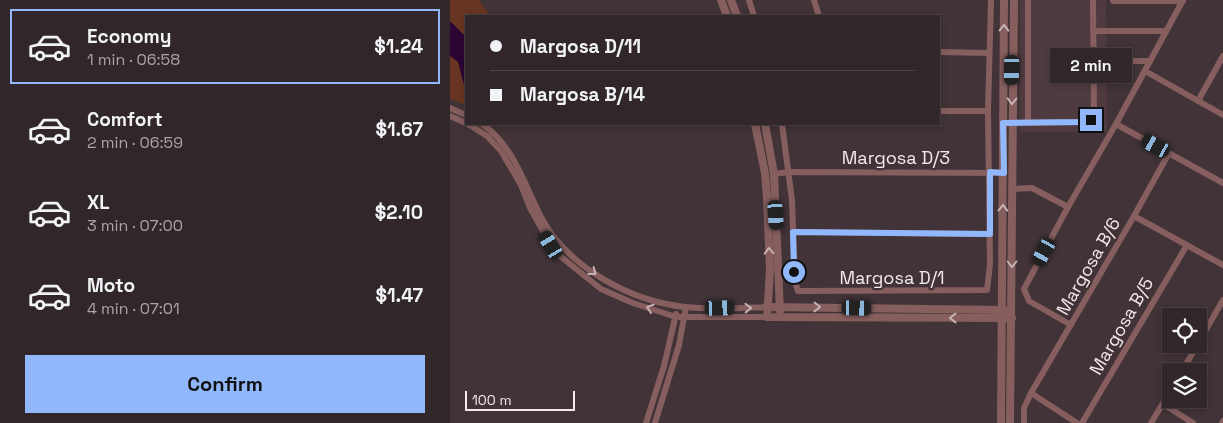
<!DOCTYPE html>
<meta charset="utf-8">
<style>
body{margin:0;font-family:"Space Grotesk",sans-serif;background:#392e31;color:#f1f3f6;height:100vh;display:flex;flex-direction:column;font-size:19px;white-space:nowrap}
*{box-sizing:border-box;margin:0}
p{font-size:16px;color:#a8a5a8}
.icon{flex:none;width:28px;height:28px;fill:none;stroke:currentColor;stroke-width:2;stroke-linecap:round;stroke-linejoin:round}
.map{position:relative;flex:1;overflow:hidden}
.details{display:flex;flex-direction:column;background:#312629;width:450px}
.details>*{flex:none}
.guide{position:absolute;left:15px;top:15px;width:475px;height:110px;border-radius:0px;box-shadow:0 2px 8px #0003,0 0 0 1px #4c4346;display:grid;align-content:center;height:110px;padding:0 25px;background:#312629}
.fabs{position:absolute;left:712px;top:308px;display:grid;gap:10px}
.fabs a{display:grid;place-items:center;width:45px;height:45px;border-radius:0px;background:#312629;box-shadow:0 2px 8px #0003,0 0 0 1px #4c4346;font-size:25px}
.scale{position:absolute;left:15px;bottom:12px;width:110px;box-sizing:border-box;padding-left:5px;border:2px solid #f3eaec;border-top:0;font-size:14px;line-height:18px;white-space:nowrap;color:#f3eaec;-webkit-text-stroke:4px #413337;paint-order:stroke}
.end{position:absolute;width:22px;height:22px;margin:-11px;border:6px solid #91b8fd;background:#111;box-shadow:0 0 0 2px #111}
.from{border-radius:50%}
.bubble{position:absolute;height:35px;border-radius:0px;background:#312629;box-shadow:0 2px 8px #0003,0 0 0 1px #4c4346;font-size:16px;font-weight:800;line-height:35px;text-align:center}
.car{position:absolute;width:15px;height:30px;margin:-15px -8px;border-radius:6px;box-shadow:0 0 4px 1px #0007;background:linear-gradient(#222 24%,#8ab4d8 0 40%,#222 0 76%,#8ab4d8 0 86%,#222 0)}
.guide b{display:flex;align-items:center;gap:18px;height:48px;font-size:19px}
.guide b+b{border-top:1px solid #4c4346}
.guide i{width:12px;height:12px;background:#f1f3f6}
ul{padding:9px 0 0;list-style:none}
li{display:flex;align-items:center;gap:15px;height:75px;margin:0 10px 8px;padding:0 15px;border:2px solid transparent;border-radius:0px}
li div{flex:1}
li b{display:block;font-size:19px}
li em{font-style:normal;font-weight:800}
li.current{border-color:#91b8fd}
li>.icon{width:45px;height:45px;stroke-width:1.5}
.primary-button{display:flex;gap:10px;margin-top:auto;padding:10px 25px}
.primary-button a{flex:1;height:58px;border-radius:0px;background:#91b8fd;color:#111;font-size:20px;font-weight:800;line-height:58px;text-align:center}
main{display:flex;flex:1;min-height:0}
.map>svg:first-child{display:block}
</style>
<main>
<section class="details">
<ul>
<li class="current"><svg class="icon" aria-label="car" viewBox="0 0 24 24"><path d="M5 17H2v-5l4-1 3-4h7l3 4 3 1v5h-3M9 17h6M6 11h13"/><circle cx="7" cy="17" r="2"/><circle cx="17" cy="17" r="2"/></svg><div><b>Economy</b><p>1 min · 06:58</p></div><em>$1.24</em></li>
<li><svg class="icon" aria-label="car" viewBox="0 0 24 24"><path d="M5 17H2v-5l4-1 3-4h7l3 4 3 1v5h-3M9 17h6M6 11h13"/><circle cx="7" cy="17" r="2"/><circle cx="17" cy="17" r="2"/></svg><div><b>Comfort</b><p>2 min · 06:59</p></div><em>$1.67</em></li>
<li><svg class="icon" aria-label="car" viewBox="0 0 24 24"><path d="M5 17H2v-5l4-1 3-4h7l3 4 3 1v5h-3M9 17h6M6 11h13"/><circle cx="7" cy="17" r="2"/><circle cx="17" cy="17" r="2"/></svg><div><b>XL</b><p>3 min · 07:00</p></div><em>$2.10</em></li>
<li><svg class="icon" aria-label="car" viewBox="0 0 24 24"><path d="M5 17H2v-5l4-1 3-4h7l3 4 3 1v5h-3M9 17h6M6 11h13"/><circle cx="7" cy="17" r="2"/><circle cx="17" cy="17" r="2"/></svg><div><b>Moto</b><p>4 min · 07:01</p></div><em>$1.47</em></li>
</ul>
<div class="primary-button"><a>Confirm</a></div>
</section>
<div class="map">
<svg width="773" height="423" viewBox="0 0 773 423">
<rect width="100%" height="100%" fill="#413337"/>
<polygon fill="#4f3a40" points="570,0 656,0 657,132 570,132"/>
<polygon fill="#693523" points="0,0 28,0 41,16 16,16 16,105 0,99"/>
<polygon fill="#2c0534" points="0,21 16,37 16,85 14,85 8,62 0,56"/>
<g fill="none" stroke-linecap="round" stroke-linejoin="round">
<g stroke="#865e5e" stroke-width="6">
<polyline points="299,0 304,16"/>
<polyline points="364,0 369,16"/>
<polyline points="578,0 578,123"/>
<polyline points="663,1 733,1"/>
<polyline points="643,31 716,31"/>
<polyline points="489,52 538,53"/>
<polyline points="662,61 700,61"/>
<polyline points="695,71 773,115"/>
<polyline points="748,101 773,56"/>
<polyline points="0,108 16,115"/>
<polyline points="489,111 538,111"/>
<polyline points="0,116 16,123"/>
<polyline points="553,123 633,122 641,120 644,111 643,0"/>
<polyline points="18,124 37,136 51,151 71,185 80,208 105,252 151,289 183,303 226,317 317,317"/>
<path d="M32 124C63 145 74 183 90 215 116 266 179 301 235 307 262 310 291 308 318 307"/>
<polyline points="332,124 342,200 345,282 348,291 537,290 540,264 538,111 541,0"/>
<polyline points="666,124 773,183"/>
<polyline points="324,174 339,172 553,173"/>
<polyline points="563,189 582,188 618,207"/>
<polyline points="684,216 773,265"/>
<polyline points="343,232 540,234"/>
<polyline points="621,325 579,301 574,289 618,207 666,124 733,0"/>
<polyline points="749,342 773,300"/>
<polyline points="732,371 748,344"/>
<polyline points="581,393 627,423"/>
<polyline points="713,404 743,423"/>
<polyline points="196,423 214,366 226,314"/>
<polyline points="205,423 229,345 236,307"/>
<polyline points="574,423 574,408 581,393 684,216 719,153"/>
<polyline points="632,423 737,245"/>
<polyline points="701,423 721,390"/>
<polyline points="772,423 773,421"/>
</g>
<g stroke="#865e5e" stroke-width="8">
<polyline points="271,0 277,16"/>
<polyline points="281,0 287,16"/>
<polyline points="305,124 315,173 317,198 320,270 317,317 562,318"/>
<polyline points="315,124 324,174 330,311"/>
<polyline points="318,307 555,310"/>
<polyline points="551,423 554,0"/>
<polyline points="560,423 564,0"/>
</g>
</g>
<defs><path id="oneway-chevron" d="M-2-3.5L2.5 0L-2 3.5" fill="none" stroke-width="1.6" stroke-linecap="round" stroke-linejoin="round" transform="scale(1.25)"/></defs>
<g stroke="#c7b2b3">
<use href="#oneway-chevron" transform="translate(554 28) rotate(-89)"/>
<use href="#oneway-chevron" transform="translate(562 101) rotate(91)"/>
<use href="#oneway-chevron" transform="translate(553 208) rotate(-89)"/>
<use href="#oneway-chevron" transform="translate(319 251) rotate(-92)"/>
<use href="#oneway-chevron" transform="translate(562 264) rotate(90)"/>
<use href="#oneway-chevron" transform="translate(143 272) rotate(37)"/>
<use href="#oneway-chevron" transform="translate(367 307) rotate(1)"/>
<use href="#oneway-chevron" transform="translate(200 308) rotate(-161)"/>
<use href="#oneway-chevron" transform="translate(298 308) rotate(-2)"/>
<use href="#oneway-chevron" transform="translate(503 318) rotate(-180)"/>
</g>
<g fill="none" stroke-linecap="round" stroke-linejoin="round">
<polyline stroke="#91b8fd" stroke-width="6" points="344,272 343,232 540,234 540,172 554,173 553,123 633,122 641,120"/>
</g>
<g text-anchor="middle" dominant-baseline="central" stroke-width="4.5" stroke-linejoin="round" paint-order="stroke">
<g font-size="18" fill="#f3eaec" stroke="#413337">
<text x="446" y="157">Margosa D/3</text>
<text transform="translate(638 266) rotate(-60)">Margosa B/6</text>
<text x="442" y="277">Margosa D/1</text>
<text transform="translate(671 326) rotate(-60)">Margosa B/5</text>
</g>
</g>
</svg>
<div class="fabs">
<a><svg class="icon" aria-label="locate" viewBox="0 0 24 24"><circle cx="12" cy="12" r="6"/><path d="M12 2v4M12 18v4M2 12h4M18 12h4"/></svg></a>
<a><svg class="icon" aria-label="layers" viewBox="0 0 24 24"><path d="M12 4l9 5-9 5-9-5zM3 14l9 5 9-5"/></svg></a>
</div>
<div class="scale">100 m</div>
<i class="end from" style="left:344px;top:272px"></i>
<i class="end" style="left:641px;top:120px"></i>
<div class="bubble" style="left:600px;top:48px;width:82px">2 min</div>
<i class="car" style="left:562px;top:70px;rotate:181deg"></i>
<i class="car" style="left:706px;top:146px;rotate:299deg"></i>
<i class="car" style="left:326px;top:215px;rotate:176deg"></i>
<i class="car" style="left:101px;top:245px;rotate:329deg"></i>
<i class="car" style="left:594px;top:252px;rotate:209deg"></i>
<i class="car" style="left:270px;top:308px;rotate:88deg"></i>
<i class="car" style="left:407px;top:308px;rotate:91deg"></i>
<div class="guide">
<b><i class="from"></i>Margosa D/11</b>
<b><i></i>Margosa B/14</b>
</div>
</div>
</main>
